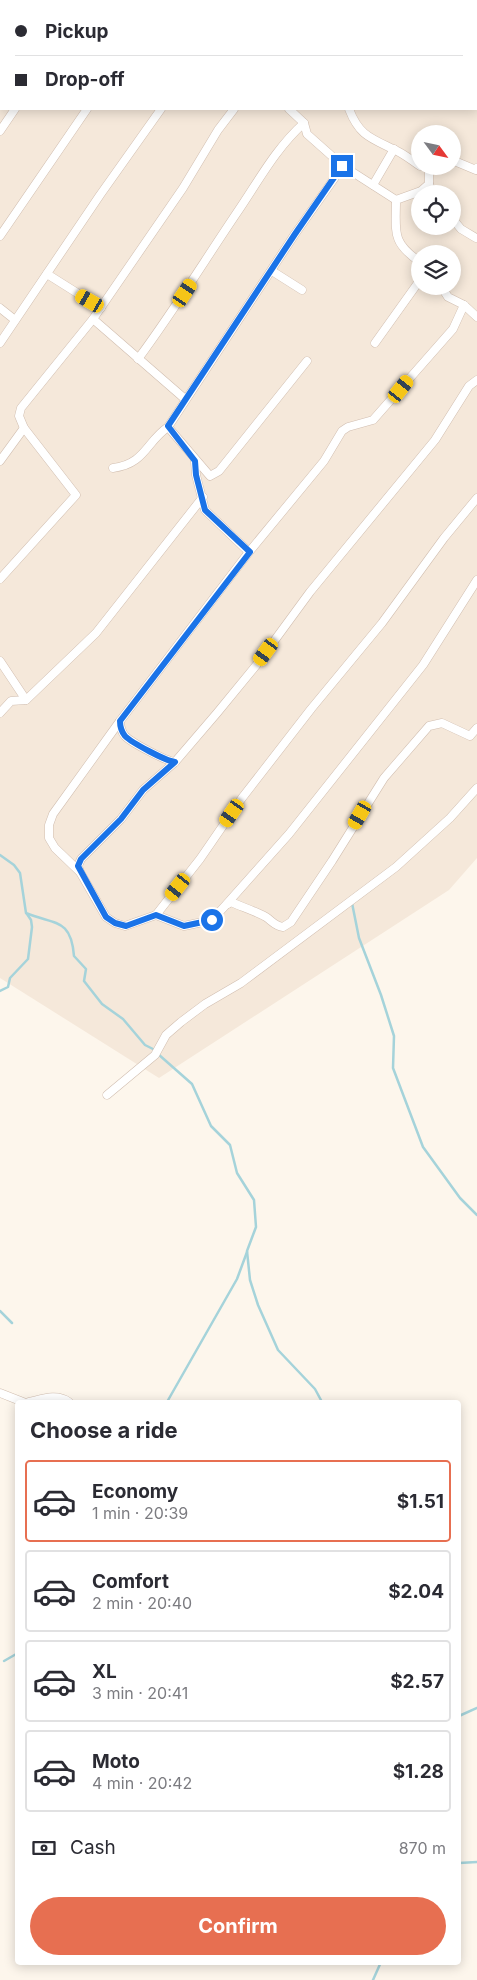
<!DOCTYPE html>
<meta charset="utf-8">
<style>
body{margin:0;font-family:Inter,sans-serif;background:#f7f7f7;color:#2b2b33;height:100vh;display:flex;flex-direction:column;font-size:19px;white-space:nowrap}
*{box-sizing:border-box;margin:0}
p{font-size:16px;color:#7c7c81}
.icon{flex:none;width:28px;height:28px;fill:none;stroke:currentColor;stroke-width:2;stroke-linecap:round;stroke-linejoin:round}
.map{position:relative;flex:1;overflow:hidden}
.details{position:absolute;left:15px;top:1400px;width:446px;height:565px;display:flex;flex-direction:column;background:#fff;border-radius:5px;box-shadow:0 2px 12px #0003}
.details>*{flex:none}
.guide{position:absolute;left:0px;top:0px;width:478px;height:110px;box-shadow:0 2px 12px #0003;display:grid;align-content:center;height:110px;padding:0 15px;background:#fff}
.needle{width:32px;rotate:123deg}
.controls{position:absolute;left:411px;top:125px;display:grid;gap:10px}
.controls a{display:grid;place-items:center;width:50px;height:50px;border-radius:50%;background:#fff;box-shadow:0 2px 12px #0003;font-size:25px}
.end{position:absolute;width:22px;height:22px;margin:-11px;border:6px solid #1a73e8;background:#fff;box-shadow:0 0 0 2px #fff}
.from{border-radius:50%}
.car{position:absolute;width:15px;height:30px;margin:-15px -8px;border-radius:6px;box-shadow:0 0 4px 1px #0007;background:linear-gradient(#f5c518 24%,#345 0 40%,#f5c518 0 76%,#345 0 86%,#f5c518 0)}
.guide b{display:flex;align-items:center;gap:18px;height:48px;font-size:19px}
.guide b+b{border-top:1px solid #e1e1e2}
.guide i{width:12px;height:12px;background:#2b2b33}
ul{padding:0;list-style:none}
li{display:flex;align-items:center;gap:15px;height:82px;margin:0 10px 8px;padding:0 5px;border:2px solid #e1e1e2;border-radius:5px}
li div{flex:1}
li b{display:block;font-size:19px}
li em{font-style:normal;font-weight:700}
li.active{border-color:#e76f51}
li>.icon{width:45px;height:45px;stroke-width:1.5}
h2{padding:0 15px;font-size:22px;line-height:60px}
.pay{display:flex;align-items:center;gap:12px;height:55px;padding:0 15px;font-size:19px}
.pay p{margin-inline-start:auto}
.action{display:flex;gap:10px;margin-top:auto;padding:10px 15px}
.action a{flex:1;height:58px;border-radius:30px;background:#e76f51;color:#fff;font-size:20px;font-weight:700;line-height:58px;text-align:center}
.map>svg:first-child{display:block}
</style>
<div class="map">
<svg width="477" height="1980" viewBox="0 0 477 1980">
<rect width="100%" height="100%" fill="#fdf6ec"/>
<path fill="#f5e8da" fill-rule="evenodd" d="M0 0H477V858L449 890 159 1078 0 978ZM1 1H476V109H1ZM420 134H452V166H420ZM420 194H452V226H420ZM420 254H452V286H420Z"/>
<g fill="none" stroke-linecap="round" stroke-linejoin="round">
<g stroke="#a5d3da" stroke-width="2.5">
<path d="M0 855 14 865 20 873 26 913C55 925 71 918 74 956L86 969 84 981 102 1004 123 1019 145 1045 155 1050"/>
<polyline points="352,903 359,938 381,995 394,1036 393,1068 423,1147 460,1198 477,1215"/>
<polyline points="0,991 8,987 10,978 28,959 32,927 31,920 27,914"/>
<polyline points="158,1054 192,1084 211,1126 230,1145 237,1173 254,1200 256,1227 247,1251 250,1280 258,1305 278,1350 315,1389 322,1402"/>
<polyline points="0,1311 12,1323"/>
<polyline points="167,1402 237,1279 247,1252"/>
<polyline points="4,1661 18,1653"/>
<polyline points="459,1716 477,1708"/>
<polyline points="459,1863 477,1862"/>
<polyline points="373,1980 381,1962"/>
</g>
<g stroke="#d1beb0" stroke-width="9">
<g id="street">
<polyline points="169,0 170,1"/>
<polyline points="244,0 245,1"/>
<polyline points="303,0 305,1"/>
<polyline points="380,0 382,1"/>
<polyline points="9,1 10,0"/>
<polyline points="86,1 87,0"/>
<polyline points="160,1 160,0"/>
<polyline points="395,1 395,0"/>
<polyline points="476,2 477,1"/>
<polyline points="0,14 1,12"/>
<polyline points="476,104 477,103"/>
<polyline points="289,109 304,123 307,134 343,166 396,200"/>
<path d="M349 109C359 135 370 138 393 149 403 153 411 160 420 166"/>
<polyline points="0,131 15,109"/>
<polyline points="452,160 476,170 477,168"/>
<polyline points="429,184 432,194"/>
<polyline points="373,185 394,149"/>
<polyline points="452,218 461,229 476,238"/>
<polyline points="0,236 87,109"/>
<path d="M420 262C391 242 396 232 396 200L421 191 429 184V171"/>
<polyline points="272,271 302,290"/>
<polyline points="47,274 101,308"/>
<polyline points="441,286 448,297 464,305 477,317"/>
<polyline points="464,305 453,329 373,420 348,427 342,431 324,461 249,552 120,721 53,814 49,825 49,838 55,848 80,872 106,917 115,923 125,926 156,915 200,859 242,798 311,709 382,623 444,538 477,498"/>
<polyline points="0,308 15,320"/>
<polyline points="0,343 100,195 161,109"/>
<polyline points="375,343 420,280"/>
<path d="M138 359C173 312 203 263 236 214 258 182 275 149 304 123"/>
<polyline points="185,399 93,319 183,188 218,130 234,109"/>
<polyline points="168,427 210,476 219,471 307,361"/>
<polyline points="24,428 19,416 21,408 93,319"/>
<polyline points="0,461 24,428 76,495 0,579"/>
<polyline points="195,461 196,475 205,510 249,552"/>
<path d="M113 468C145 464 146 442 168 427L295 234 343 166"/>
<polyline points="0,661 26,700"/>
<polyline points="0,713 11,701 26,700 96,633 203,497"/>
<path d="M120 721C120 726 121 731 125 736 132 743 166 761 175 762"/>
<polyline points="80,872 78,866 81,859 121,819 143,790 175,762 217,713 258,663 310,592 435,440 469,386 477,380"/>
<path d="M228 904 231 902C242 907 255 911 266 917 273 922 275 926 283 927L291 922 332 861 384 778 429 726 442 723 470 736 477 728"/>
<polyline points="156,915 184,926 212,920 224,907 289,834 423,665 477,580"/>
<polyline points="107,1095 155,1055 166,1035 181,1022 205,1004 241,983 396,867 450,818 477,788"/>
<polyline points="0,1393 23,1402"/>
<path d="M29 1402C42 1399 57 1393 69 1402"/>
</g>
</g>
<use href="#street" stroke="#fff" stroke-width="8"/>
</g>
<g fill="none" stroke-linecap="round" stroke-linejoin="round">
<path stroke="#1a73e8" stroke-width="6" d="M212 920 184 926 156 915 126 926 115 923 106 917 78 866 81 859 121 819 143 790 175 762C166 761 132 743 125 736 121 731 120 726 120 721L250 552 205 510 196 475 195 461 168 426 295 234 342 166"/>
</g>
</svg>
<div class="controls">
<a><svg class="needle" viewBox="-14 -14 28 28"><path d="M0-13l5 13h-10z" fill="#e53935"/><path d="M0 13l5-13h-10z" fill="#7c7c81"/></svg></a>
<a><svg class="icon" aria-label="locate" viewBox="0 0 24 24"><circle cx="12" cy="12" r="6"/><path d="M12 2v4M12 18v4M2 12h4M18 12h4"/></svg></a>
<a><svg class="icon" aria-label="layers" viewBox="0 0 24 24"><path d="M12 4l9 5-9 5-9-5zM3 14l9 5 9-5"/></svg></a>
</div>
<i class="end from" style="left:212px;top:920px"></i>
<i class="end" style="left:342px;top:166px"></i>
<i class="car" style="left:185px;top:293px;rotate:34deg"></i>
<i class="car" style="left:90px;top:301px;rotate:300deg"></i>
<i class="car" style="left:401px;top:389px;rotate:39deg"></i>
<i class="car" style="left:266px;top:652px;rotate:216deg"></i>
<i class="car" style="left:232px;top:813px;rotate:215deg"></i>
<i class="car" style="left:360px;top:815px;rotate:210deg"></i>
<i class="car" style="left:178px;top:887px;rotate:218deg"></i>
<div class="guide">
<b><i class="from"></i>Pickup</b>
<b><i></i>Drop-off</b>
</div>
<section class="details">
<h2>Choose a ride</h2>
<ul>
<li class="active"><svg class="icon" aria-label="car" viewBox="0 0 24 24"><path d="M5 17H2v-5l4-1 3-4h7l3 4 3 1v5h-3M9 17h6M6 11h13"/><circle cx="7" cy="17" r="2"/><circle cx="17" cy="17" r="2"/></svg><div><b>Economy</b><p>1 min · 20:39</p></div><em>$1.51</em></li>
<li><svg class="icon" aria-label="car" viewBox="0 0 24 24"><path d="M5 17H2v-5l4-1 3-4h7l3 4 3 1v5h-3M9 17h6M6 11h13"/><circle cx="7" cy="17" r="2"/><circle cx="17" cy="17" r="2"/></svg><div><b>Comfort</b><p>2 min · 20:40</p></div><em>$2.04</em></li>
<li><svg class="icon" aria-label="car" viewBox="0 0 24 24"><path d="M5 17H2v-5l4-1 3-4h7l3 4 3 1v5h-3M9 17h6M6 11h13"/><circle cx="7" cy="17" r="2"/><circle cx="17" cy="17" r="2"/></svg><div><b>XL</b><p>3 min · 20:41</p></div><em>$2.57</em></li>
<li><svg class="icon" aria-label="car" viewBox="0 0 24 24"><path d="M5 17H2v-5l4-1 3-4h7l3 4 3 1v5h-3M9 17h6M6 11h13"/><circle cx="7" cy="17" r="2"/><circle cx="17" cy="17" r="2"/></svg><div><b>Moto</b><p>4 min · 20:42</p></div><em>$1.28</em></li>
</ul>
<div class="pay"><svg class="icon" aria-label="cash" viewBox="0 0 24 24"><path d="M3 7h18v10H3z"/><circle cx="12" cy="12" r="2"/></svg>Cash<p>870 m</p></div>
<div class="action"><a>Confirm</a></div>
</section>
</div>
